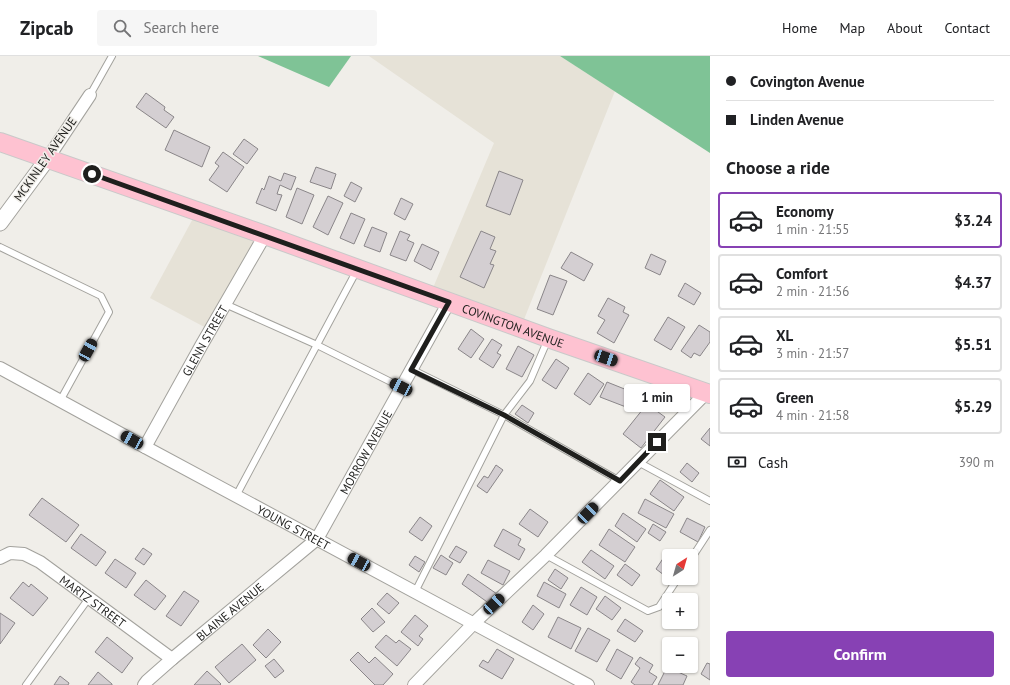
<!DOCTYPE html>
<meta charset="utf-8">
<style>
body{margin:0;font-family:"PT Sans",sans-serif;background:#f6f6f6;color:#202124;height:100vh;display:flex;flex-direction:column;font-size:15px;white-space:nowrap}
*{box-sizing:border-box;margin:0}
p{font-size:13px;color:#757577}
.icon{flex:none;width:22px;height:22px;fill:none;stroke:currentColor;stroke-width:2;stroke-linecap:round;stroke-linejoin:round}
.map{position:relative;flex:1;overflow:hidden}
.side{display:flex;flex-direction:column;background:#fff;width:300px}
.side>*{flex:none}
.top-card{display:grid;align-content:center;height:88px;padding:0 16px;background:#fff}
.needle{width:26px;rotate:37deg}
.fabs{position:absolute;left:662px;top:493px;display:grid;gap:8px}
.fabs a{display:grid;place-items:center;width:36px;height:36px;border-radius:4px;background:#fff;box-shadow:0 1px 3px #0004;font-size:20px}
.end{position:absolute;width:18px;height:18px;margin:-9px;border:5px solid #1f1f1d;background:#fff;box-shadow:0 0 0 2px #fff}
.from{border-radius:50%}
.bubble{position:absolute;height:28px;border-radius:4px;background:#fff;box-shadow:0 1px 3px #0004;font-size:13px;font-weight:600;line-height:28px;text-align:center}
.car{position:absolute;width:12px;height:24px;margin:-12px -6px;border-radius:5px;box-shadow:0 0 3px 1px #0007;background:linear-gradient(#222 24%,#8ab4d8 0 40%,#222 0 76%,#8ab4d8 0 86%,#222 0)}
.top-card b{display:flex;align-items:center;gap:14px;height:38px;font-size:15px}
.top-card b+b{border-top:1px solid #e0e0e0}
.top-card i{width:10px;height:10px;background:#202124}
ul{padding:0;list-style:none}
li{display:flex;align-items:center;gap:12px;height:56px;margin:0 8px 6px;padding:0 8px;border:2px solid #e0e0e0;border-radius:4px}
li div{flex:1}
li b{display:block;font-size:15px}
li em{font-style:normal;font-weight:600}
li.on{border-color:#8741b4}
li>.icon{width:36px;height:36px;stroke-width:1.5}
h2{padding:0 16px;font-size:18px;line-height:48px}
.pay{display:flex;align-items:center;gap:10px;height:44px;padding:0 16px;font-size:15px}
.pay p{margin-inline-start:auto}
.button{display:flex;gap:8px;margin-top:auto;padding:8px 16px}
.button a{flex:1;height:46px;border-radius:4px;background:#8741b4;color:#fff;font-size:16px;font-weight:600;line-height:46px;text-align:center}
header{display:flex;align-items:center;gap:24px;box-sizing:border-box;height:56px;padding:0 20px;background:#fff;border-bottom:1px solid #e0e0e0}
header strong{font-size:19px}
nav{display:flex;gap:22px;margin-inline-start:auto;font-size:14px}
.search{width:280px;height:36px;background:#f6f6f6;display:flex;align-items:center;gap:10px;box-sizing:border-box;padding:0 14px;border-radius:4px;color:#757577;font-size:15px}
main{display:flex;flex:1;min-height:0}
.map>svg:first-child{display:block}
</style>
<header>
<strong>Zipcab</strong>
<div class="search"><svg class="icon" aria-label="search" viewBox="0 0 24 24"><circle cx="10" cy="10" r="6"/><path d="M15 15l6 6"/></svg>Search here</div>
<nav><a>Home</a><a>Map</a><a>About</a><a>Contact</a></nav>
</header>
<main>
<div class="map">
<svg width="710" height="629" viewBox="0 0 710 629">
<rect width="100%" height="100%" fill="#f0eee9"/>
<g fill="#e6e2d7">
<polygon points="369,0 560,0 615,35 521,271 430,239 494,87"/>
<polygon points="197,155 265,179 210,274 150,242"/>
</g>
<g fill="#7fc396">
<polygon points="258,0 351,0 329,31"/>
<polygon points="560,0 710,0 710,97"/>
</g>
<g fill="#d4cfd2" stroke="#8a8689">
<polygon points="146,37 165,51 164,54 174,61 166,72 136,51"/>
<polygon points="174,74 210,91 202,111 165,94"/>
<polygon points="244,83 258,93 247,108 233,98"/>
<polygon points="223,96 244,111 227,136 209,124 219,110 215,107"/>
<polygon points="316,111 336,118 331,133 310,126"/>
<polygon points="499,115 523,124 510,159 486,150"/>
<polygon points="284,117 296,121 291,134 280,129 277,138 282,139 276,155 256,147 262,132 264,134 269,120 281,125"/>
<polygon points="351,126 362,132 355,146 344,140"/>
<polygon points="297,132 314,139 302,168 286,161"/>
<polygon points="328,140 343,147 328,179 313,171"/>
<polygon points="401,142 413,148 405,164 394,158"/>
<polygon points="351,157 365,163 354,188 340,182"/>
<polygon points="372,171 387,177 380,196 364,190"/>
<polygon points="400,175 410,179 407,184 414,187 406,205 390,199"/>
<polygon points="481,175 495,181 490,193 496,195 490,208 494,209 484,232 460,221"/>
<polygon points="422,188 439,196 431,214 414,205"/>
<polygon points="571,196 593,208 584,225 561,212"/>
<polygon points="651,198 666,205 660,219 645,212"/>
<polygon points="550,219 567,225 553,259 537,253"/>
<polygon points="685,227 701,237 694,249 678,240"/>
<polygon points="608,242 625,251 623,256 629,259 614,287 597,277 605,264 598,260"/>
<polygon points="668,261 685,271 671,294 654,284"/>
<polygon points="699,269 710,276 710,286 700,300 694,297 691,302 681,295"/>
<polygon points="471,273 484,283 471,302 458,293"/>
<polygon points="492,283 502,289 497,297 501,299 493,312 479,303"/>
<polygon points="518,290 534,299 522,321 506,313"/>
<polygon points="556,303 569,312 556,333 542,324"/>
<polygon points="588,317 604,328 590,349 574,338"/>
<polygon points="607,326 632,336 626,351 600,341"/>
<polygon points="647,348 665,361 641,392 623,378"/>
<polygon points="522,349 534,357 528,367 515,358"/>
<polygon points="710,372 710,390 701,383"/>
<polygon points="687,407 699,417 692,426 680,416"/>
<polygon points="496,409 503,414 487,437 477,430 484,420 488,422"/>
<polygon points="660,424 684,441 674,455 650,438"/>
<polygon points="42,442 79,469 66,486 29,459"/>
<polygon points="645,443 674,458 666,472 638,457"/>
<polygon points="530,453 548,466 538,481 519,468"/>
<polygon points="623,457 646,473 637,486 615,470"/>
<polygon points="420,461 432,470 422,485 409,476"/>
<polygon points="687,462 705,471 698,486 680,476"/>
<polygon points="653,468 666,476 660,485 648,477"/>
<polygon points="503,473 521,483 518,489 525,493 519,504 494,490"/>
<polygon points="609,473 635,491 625,506 599,489"/>
<polygon points="81,478 106,496 96,510 71,492"/>
<polygon points="456,490 467,496 460,507 449,501"/>
<polygon points="143,492 152,498 144,509 135,503"/>
<polygon points="591,494 614,510 605,523 582,506"/>
<polygon points="441,499 453,507 446,519 433,512"/>
<polygon points="415,500 425,506 419,516 409,509"/>
<polygon points="664,501 669,504 668,522 656,513"/>
<polygon points="115,503 136,517 126,532 105,517"/>
<polygon points="488,504 510,515 503,529 481,517"/>
<polygon points="625,508 640,519 632,530 617,519"/>
<polygon points="555,513 568,522 561,533 548,524"/>
<polygon points="468,518 497,538 490,548 462,528"/>
<polygon points="146,524 166,540 155,554 134,539"/>
<polygon points="23,526 29,531 31,528 48,542 33,560 10,542"/>
<polygon points="544,526 566,538 559,552 537,540"/>
<polygon points="581,531 597,541 587,559 570,549"/>
<polygon points="184,535 199,545 181,570 166,560"/>
<polygon points="387,537 399,547 389,558 377,548"/>
<polygon points="605,540 621,552 612,564 596,553"/>
<polygon points="533,549 544,558 533,574 522,566"/>
<polygon points="372,552 385,566 373,576 361,563"/>
<polygon points="0,557 15,567 0,588"/>
<polygon points="415,559 428,570 419,580 423,583 418,590 401,576"/>
<polygon points="558,561 581,572 571,593 548,581"/>
<polygon points="625,563 643,575 635,586 617,575"/>
<polygon points="588,572 610,584 597,606 575,595"/>
<polygon points="268,573 281,586 266,602 253,589"/>
<polygon points="386,579 396,587 399,584 411,593 397,610 375,591"/>
<polygon points="107,581 133,602 122,617 95,596"/>
<polygon points="242,588 256,604 229,627 215,611"/>
<polygon points="497,593 514,603 502,623 479,610 483,604 488,607"/>
<polygon points="617,593 633,602 621,623 606,614"/>
<polygon points="358,596 369,607 375,601 393,618 383,629 375,629 350,604"/>
<polygon points="640,601 653,609 649,616 657,621 652,629 635,629 631,626 640,612 635,608"/>
<polygon points="274,603 284,615 275,622 265,610"/>
<polygon points="707,607 710,608 710,624 701,618"/>
<polygon points="667,611 687,620 683,629 658,629"/>
<polygon points="207,615 221,628 220,629 194,629"/>
<polygon points="98,616 112,628 112,629 88,629"/>
<polygon points="60,620 69,627 68,629 54,629"/>
</g>
<g fill="none" stroke-linecap="round" stroke-linejoin="round">
<g stroke="#a3a29d" stroke-width="8">
<g id="service">
<polyline points="90,39 112,0"/>
<polyline points="0,191 101,240 109,256 60,345"/>
<polyline points="225,248 317,289 401,331"/>
<polyline points="411,313 504,359 620,425"/>
<polyline points="638,406 710,445"/>
<polyline points="236,440 357,214"/>
<polyline points="546,499 648,555 659,551 678,522"/>
<polyline points="691,503 710,474"/>
<polyline points="415,536 504,359 530,325 548,283"/>
<polyline points="26,629 89,542"/>
</g>
</g>
<g stroke="#a3a29d" stroke-width="14">
<g id="minor">
<polyline points="48,102 90,39"/>
<path id="s1" d="M0 312 145 391 588 629"/>
<path id="s2" d="M145 391 201 290 265 179"/>
<path id="s3" d="M0 502 10 497 24 498 40 506 172 603"/>
<path id="s4" d="M144 629 147 625 172 603 317 483 449 246"/>
<polyline points="414,629 474,567 546,499 706,337"/>
</g>
</g>
<g stroke="#a3a29d" stroke-width="17">
<polyline id="tertiary" points="0,167 48,102"/>
</g>
<g stroke="#c9c9c9" stroke-width="20">
<g id="primary">
<path id="s5" d="M0 86 265 179 548 282 710 338"/>
</g>
</g>
<use href="#service" stroke="#fff" stroke-width="6"/>
<use href="#minor" stroke="#fff" stroke-width="12"/>
<use href="#tertiary" stroke="#fff" stroke-width="15"/>
<use href="#primary" stroke="#fec2d1" stroke-width="18"/>
</g>
<g fill="none" stroke-linecap="round" stroke-linejoin="round">
<polyline stroke="#1f1f1d" stroke-width="5" points="92,118 449,246 411,314 504,359 620,425 657,386"/>
</g>
<g text-anchor="middle" dominant-baseline="central" stroke-width="3" stroke-linejoin="round" paint-order="stroke">
<g font-size="12" fill="#1f1f1d" stroke="#f0eee9">
<text transform="translate(45 103) rotate(-55)">MCKINLEY AVENUE</text>
<text stroke="none"><textPath href="#s5" startOffset="545">COVINGTON AVENUE</textPath></text>
<text stroke="none"><textPath href="#s2" startOffset="122">GLENN STREET</textPath></text>
<text stroke="none"><textPath href="#s4" startOffset="326">MORROW AVENUE</textPath></text>
<text stroke="none"><textPath href="#s1" startOffset="334">YOUNG STREET</textPath></text>
<text stroke="none"><textPath href="#s3" startOffset="109">MARTZ STREET</textPath></text>
<text stroke="none"><textPath href="#s4" startOffset="113">BLAINE AVENUE</textPath></text>
</g>
</g>
</svg>
<div class="fabs">
<a><svg class="needle" viewBox="-14 -14 28 28"><path d="M0-13l5 13h-10z" fill="#e53935"/><path d="M0 13l5-13h-10z" fill="#757577"/></svg></a>
<a>+</a>
<a>−</a>
</div>
<i class="end from" style="left:92px;top:118px"></i>
<i class="end" style="left:657px;top:386px"></i>
<div class="bubble" style="left:624px;top:328px;width:66px">1 min</div>
<i class="car" style="left:88px;top:294px;rotate:29deg"></i>
<i class="car" style="left:606px;top:302px;rotate:109deg"></i>
<i class="car" style="left:401px;top:331px;rotate:297deg"></i>
<i class="car" style="left:132px;top:384px;rotate:299deg"></i>
<i class="car" style="left:588px;top:457px;rotate:44deg"></i>
<i class="car" style="left:359px;top:506px;rotate:298deg"></i>
<i class="car" style="left:494px;top:548px;rotate:47deg"></i>
</div>
<section class="side">
<div class="top-card">
<b><i class="from"></i>Covington Avenue</b>
<b><i></i>Linden Avenue</b>
</div>
<h2>Choose a ride</h2>
<ul>
<li class="on"><svg class="icon" aria-label="car" viewBox="0 0 24 24"><path d="M5 17H2v-5l4-1 3-4h7l3 4 3 1v5h-3M9 17h6M6 11h13"/><circle cx="7" cy="17" r="2"/><circle cx="17" cy="17" r="2"/></svg><div><b>Economy</b><p>1 min · 21:55</p></div><em>$3.24</em></li>
<li><svg class="icon" aria-label="car" viewBox="0 0 24 24"><path d="M5 17H2v-5l4-1 3-4h7l3 4 3 1v5h-3M9 17h6M6 11h13"/><circle cx="7" cy="17" r="2"/><circle cx="17" cy="17" r="2"/></svg><div><b>Comfort</b><p>2 min · 21:56</p></div><em>$4.37</em></li>
<li><svg class="icon" aria-label="car" viewBox="0 0 24 24"><path d="M5 17H2v-5l4-1 3-4h7l3 4 3 1v5h-3M9 17h6M6 11h13"/><circle cx="7" cy="17" r="2"/><circle cx="17" cy="17" r="2"/></svg><div><b>XL</b><p>3 min · 21:57</p></div><em>$5.51</em></li>
<li><svg class="icon" aria-label="car" viewBox="0 0 24 24"><path d="M5 17H2v-5l4-1 3-4h7l3 4 3 1v5h-3M9 17h6M6 11h13"/><circle cx="7" cy="17" r="2"/><circle cx="17" cy="17" r="2"/></svg><div><b>Green</b><p>4 min · 21:58</p></div><em>$5.29</em></li>
</ul>
<div class="pay"><svg class="icon" aria-label="cash" viewBox="0 0 24 24"><path d="M3 7h18v10H3z"/><circle cx="12" cy="12" r="2"/></svg>Cash<p>390 m</p></div>
<div class="button"><a>Confirm</a></div>
</section>
</main>
